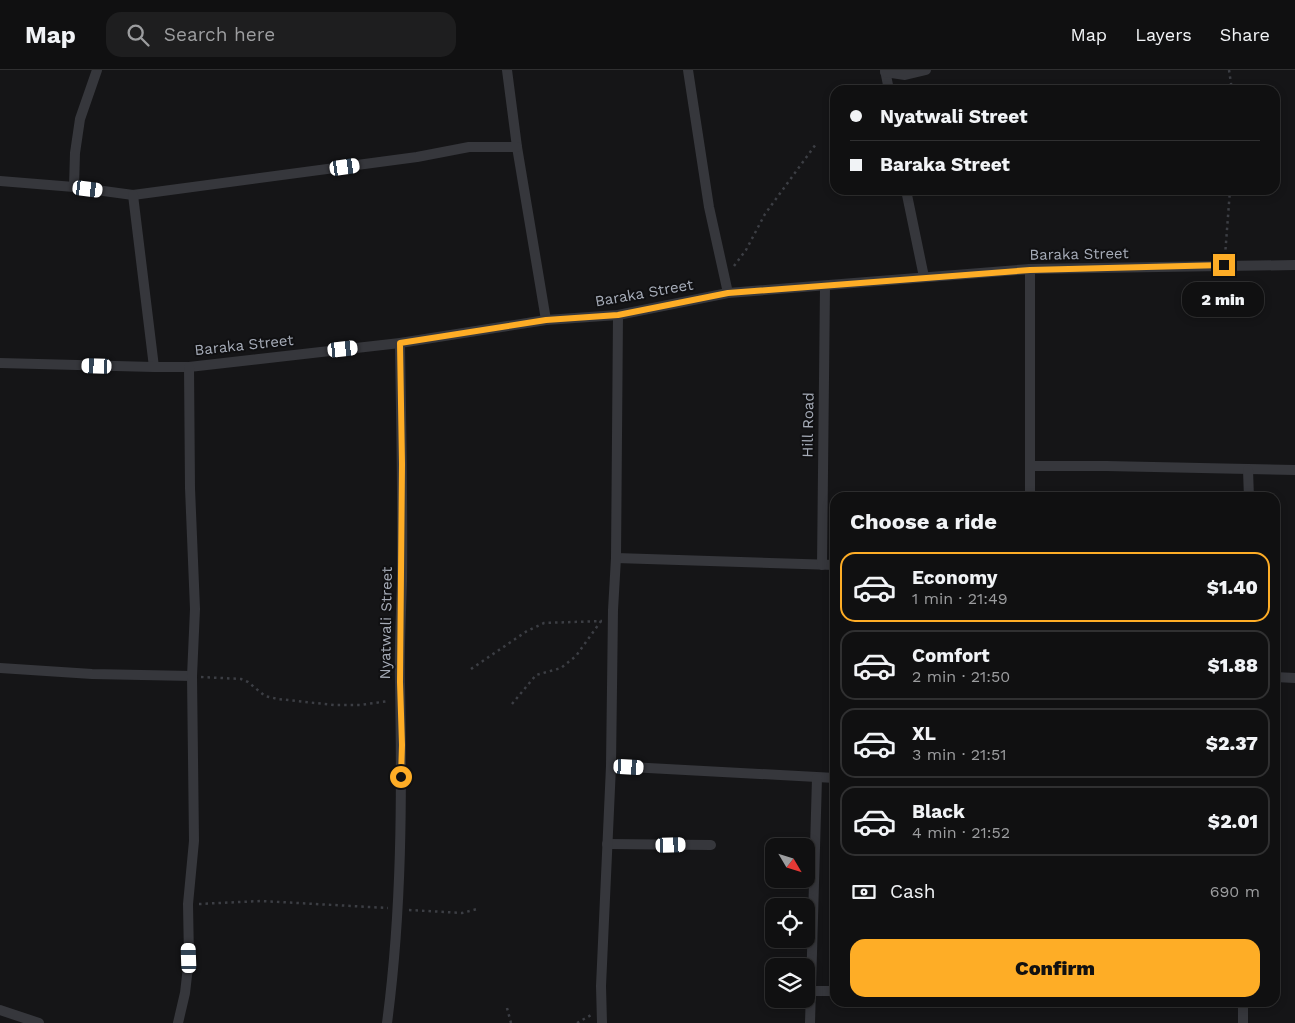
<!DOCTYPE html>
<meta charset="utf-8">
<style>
body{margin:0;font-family:"Work Sans",sans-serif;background:#1e1e1f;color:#f1f3f6;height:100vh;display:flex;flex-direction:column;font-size:19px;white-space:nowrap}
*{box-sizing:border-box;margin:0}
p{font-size:16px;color:#9c9d9f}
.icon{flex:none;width:28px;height:28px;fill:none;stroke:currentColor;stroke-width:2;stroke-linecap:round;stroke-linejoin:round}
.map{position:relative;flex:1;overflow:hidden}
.panel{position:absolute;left:830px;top:422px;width:450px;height:515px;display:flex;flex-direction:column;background:#101011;border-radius:15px;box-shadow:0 2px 8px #0003,0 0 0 1px #303031}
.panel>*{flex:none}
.top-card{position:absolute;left:830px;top:15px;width:450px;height:110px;border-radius:15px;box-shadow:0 2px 8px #0003,0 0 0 1px #303031;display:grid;align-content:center;height:110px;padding:0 20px;background:#101011}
.needle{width:32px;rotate:128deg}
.fabs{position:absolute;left:765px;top:768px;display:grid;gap:10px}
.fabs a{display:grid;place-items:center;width:50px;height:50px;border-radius:10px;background:#101011;box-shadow:0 2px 8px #0003,0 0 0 1px #303031;font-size:25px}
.end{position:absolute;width:22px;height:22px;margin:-11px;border:6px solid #fead26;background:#111;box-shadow:0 0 0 2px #111}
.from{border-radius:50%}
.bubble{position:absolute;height:35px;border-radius:15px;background:#101011;box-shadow:0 2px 8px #0003,0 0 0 1px #303031;font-size:16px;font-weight:800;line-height:35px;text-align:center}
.car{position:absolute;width:15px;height:30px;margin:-15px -8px;border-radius:6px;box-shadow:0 0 4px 1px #0007;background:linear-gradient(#fff 24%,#345 0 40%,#fff 0 76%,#345 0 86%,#fff 0)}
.top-card b{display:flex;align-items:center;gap:18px;height:48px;font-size:19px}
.top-card b+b{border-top:1px solid #303031}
.top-card i{width:12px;height:12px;background:#f1f3f6}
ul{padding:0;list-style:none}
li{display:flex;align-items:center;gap:15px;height:70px;margin:0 10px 8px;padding:0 10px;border:2px solid #303031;border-radius:15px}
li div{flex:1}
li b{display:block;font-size:19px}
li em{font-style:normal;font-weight:800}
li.selected{border-color:#fead26}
li>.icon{width:45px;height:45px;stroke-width:1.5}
h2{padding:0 20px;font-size:22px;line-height:60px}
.pay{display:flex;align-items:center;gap:12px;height:55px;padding:0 20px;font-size:19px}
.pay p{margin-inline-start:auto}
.primary-button{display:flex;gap:10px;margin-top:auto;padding:10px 20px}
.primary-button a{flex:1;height:58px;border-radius:15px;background:#fead26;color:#111;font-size:20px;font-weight:800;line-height:58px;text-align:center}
header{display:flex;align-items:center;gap:30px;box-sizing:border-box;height:70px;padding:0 25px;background:#101011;border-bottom:1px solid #303031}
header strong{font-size:24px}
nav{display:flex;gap:28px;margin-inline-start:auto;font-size:18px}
.search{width:350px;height:45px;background:#1e1e1f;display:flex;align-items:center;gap:12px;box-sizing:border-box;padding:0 18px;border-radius:15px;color:#9c9d9f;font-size:19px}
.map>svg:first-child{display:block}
</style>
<header>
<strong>Map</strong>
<div class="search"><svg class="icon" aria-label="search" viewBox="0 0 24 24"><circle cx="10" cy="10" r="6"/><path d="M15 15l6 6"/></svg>Search here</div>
<nav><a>Map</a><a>Layers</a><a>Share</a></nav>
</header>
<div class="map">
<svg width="1295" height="953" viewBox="0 0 1295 953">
<rect width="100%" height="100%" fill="#151517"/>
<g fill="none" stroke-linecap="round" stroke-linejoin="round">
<g stroke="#3c3e44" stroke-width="2.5" stroke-dasharray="2.5 4" stroke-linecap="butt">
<polyline points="1229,0 1232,20"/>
<polyline points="1225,186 1230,120"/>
<polyline points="734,196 746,180 765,144 816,74"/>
<polyline points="471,599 527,561 544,553 602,551"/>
<polyline points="201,607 241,609 248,612 265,626 278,629 334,635 360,635 389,631"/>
<polyline points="512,634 536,605 561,598 576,586 601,551"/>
<polyline points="199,834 261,831 388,838"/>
<polyline points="409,840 462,843 477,839"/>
<polyline points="507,938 511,953"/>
<polyline points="577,953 591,945"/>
</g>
<g stroke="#36373c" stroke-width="10">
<polyline points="507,0 517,77 546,250"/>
<polyline points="688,0 709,137 728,223"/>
<polyline points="885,0 889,20"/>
<polyline points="885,2 905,5 926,0"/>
<polyline points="0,111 74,117 133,125 417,87 469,77 517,77"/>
<polyline points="74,117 75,83 80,49 97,0"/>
<polyline points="906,120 924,207"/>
<polyline points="133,125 154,297"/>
<polyline points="0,293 154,297 189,297 400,273 546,250 618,245 728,223 1030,199 1295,195"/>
<polyline points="1031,396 1106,396 1295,400"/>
<polyline points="1248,400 1249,428"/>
<polyline points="1030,428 1030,199"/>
<polyline points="616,488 835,495"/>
<polyline points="822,495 825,216"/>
<polyline points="0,598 92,604 192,606"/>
<polyline points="1275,607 1295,608"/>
<polyline points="611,696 835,708"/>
<polyline points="607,774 711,775"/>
<polyline points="812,921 835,921"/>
<polyline points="1243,932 1243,953"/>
<polyline points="0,940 39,953"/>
<polyline points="178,953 185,923 189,888 188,834 194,771 192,606 195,539 190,418 189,297"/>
<path d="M387 953C402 840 402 727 400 613 399 579 401 545 402 511 403 432 401 352 400 273"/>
<polyline points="602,953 601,916 611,696 613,540 616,488 618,245"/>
<polyline points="810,953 817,708"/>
</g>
</g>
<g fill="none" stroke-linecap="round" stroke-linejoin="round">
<polyline stroke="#fead26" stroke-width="6" points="401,707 402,675 400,612 402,394 400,273 546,250 618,245 728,223 1030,200 1224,195"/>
</g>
<g text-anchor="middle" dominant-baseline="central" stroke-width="4" stroke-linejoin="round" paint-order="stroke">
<g font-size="15" fill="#a6acb8" stroke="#101012">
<text transform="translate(1079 184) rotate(-1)">Baraka Street</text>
<text transform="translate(644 223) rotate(-10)">Baraka Street</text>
<text transform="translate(244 275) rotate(-6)">Baraka Street</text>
<text transform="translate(808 355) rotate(-89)">Hill Road</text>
<text transform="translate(386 553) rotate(-89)">Nyatwali Street</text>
</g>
</g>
</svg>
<div class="fabs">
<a><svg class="needle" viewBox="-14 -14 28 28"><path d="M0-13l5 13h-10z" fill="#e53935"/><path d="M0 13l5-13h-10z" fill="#9c9d9f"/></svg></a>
<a><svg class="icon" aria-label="locate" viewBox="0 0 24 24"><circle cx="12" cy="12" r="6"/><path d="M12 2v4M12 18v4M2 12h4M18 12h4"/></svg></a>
<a><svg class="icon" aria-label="layers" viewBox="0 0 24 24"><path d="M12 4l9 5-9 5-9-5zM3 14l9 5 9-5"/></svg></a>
</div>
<i class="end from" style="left:401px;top:707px"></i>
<i class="end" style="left:1224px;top:195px"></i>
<div class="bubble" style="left:1182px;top:212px;width:82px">2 min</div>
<i class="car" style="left:345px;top:97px;rotate:82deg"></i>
<i class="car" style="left:88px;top:119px;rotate:97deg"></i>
<i class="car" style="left:343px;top:279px;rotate:84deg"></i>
<i class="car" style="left:97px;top:296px;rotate:272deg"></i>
<i class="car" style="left:629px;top:697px;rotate:93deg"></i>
<i class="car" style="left:671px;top:775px;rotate:88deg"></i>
<i class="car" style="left:189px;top:888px;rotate:358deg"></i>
<div class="top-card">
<b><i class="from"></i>Nyatwali Street</b>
<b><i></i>Baraka Street</b>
</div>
<section class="panel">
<h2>Choose a ride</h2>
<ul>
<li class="selected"><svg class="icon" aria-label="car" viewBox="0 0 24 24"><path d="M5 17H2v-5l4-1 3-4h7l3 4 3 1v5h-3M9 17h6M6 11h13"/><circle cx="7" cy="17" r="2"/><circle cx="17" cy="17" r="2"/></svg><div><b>Economy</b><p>1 min · 21:49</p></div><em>$1.40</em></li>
<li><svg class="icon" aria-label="car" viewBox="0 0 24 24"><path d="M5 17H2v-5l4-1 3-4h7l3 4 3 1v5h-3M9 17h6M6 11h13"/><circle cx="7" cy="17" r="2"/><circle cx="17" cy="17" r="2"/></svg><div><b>Comfort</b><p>2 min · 21:50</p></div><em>$1.88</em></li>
<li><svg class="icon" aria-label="car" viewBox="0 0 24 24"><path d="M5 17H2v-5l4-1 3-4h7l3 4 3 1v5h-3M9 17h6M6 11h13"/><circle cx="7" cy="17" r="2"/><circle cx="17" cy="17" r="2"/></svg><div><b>XL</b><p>3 min · 21:51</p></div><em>$2.37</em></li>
<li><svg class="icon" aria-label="car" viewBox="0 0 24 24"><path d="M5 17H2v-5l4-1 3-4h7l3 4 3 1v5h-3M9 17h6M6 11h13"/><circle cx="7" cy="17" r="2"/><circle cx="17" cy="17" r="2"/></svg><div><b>Black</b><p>4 min · 21:52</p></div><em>$2.01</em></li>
</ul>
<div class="pay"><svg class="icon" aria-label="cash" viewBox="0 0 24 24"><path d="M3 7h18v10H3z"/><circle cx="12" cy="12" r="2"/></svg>Cash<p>690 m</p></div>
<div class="primary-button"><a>Confirm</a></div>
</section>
</div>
